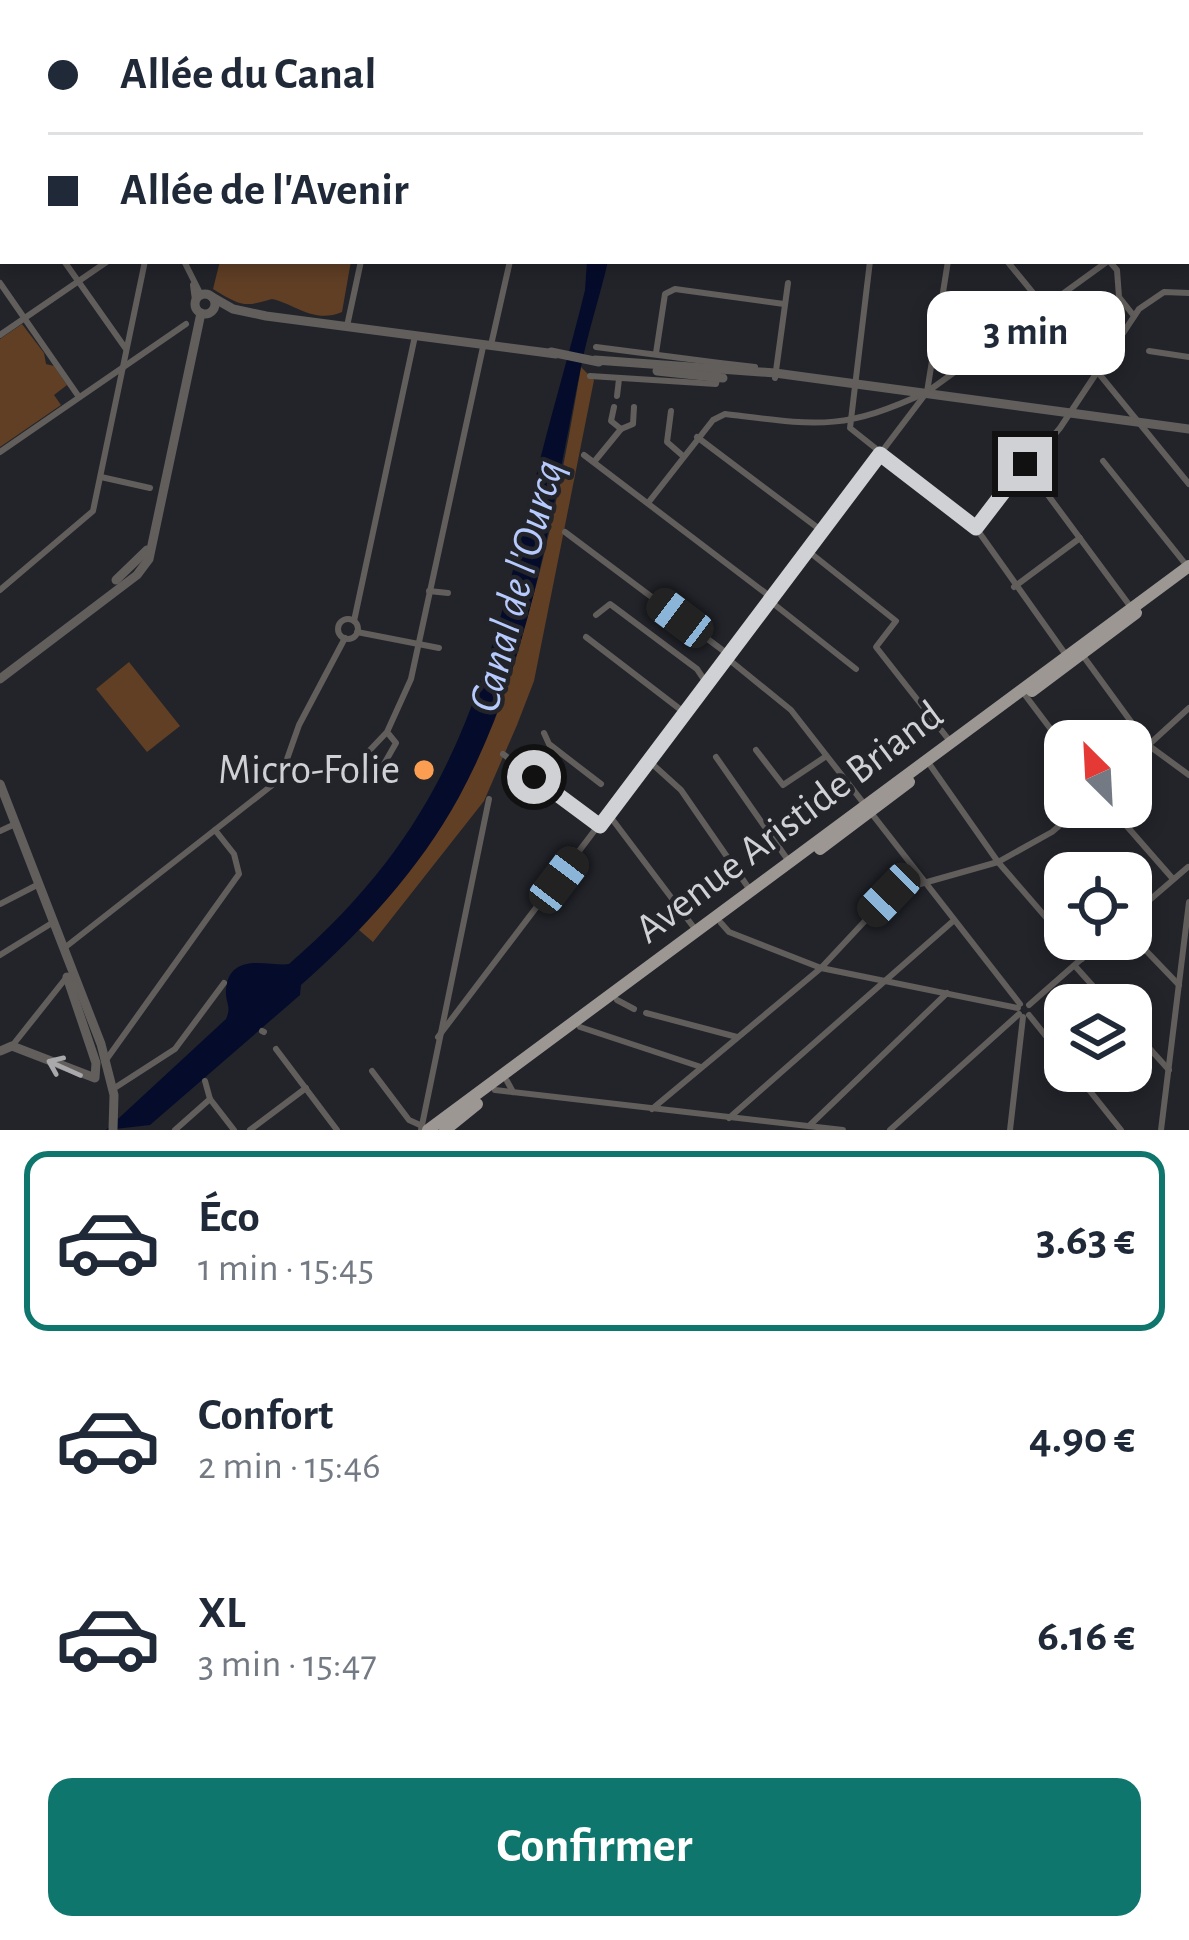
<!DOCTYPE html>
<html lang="fr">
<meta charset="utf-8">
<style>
body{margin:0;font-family:"Alegreya Sans",sans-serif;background:#f2f2f3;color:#1f2937;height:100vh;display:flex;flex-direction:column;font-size:45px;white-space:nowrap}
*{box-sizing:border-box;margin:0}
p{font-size:39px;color:#747a83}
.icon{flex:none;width:66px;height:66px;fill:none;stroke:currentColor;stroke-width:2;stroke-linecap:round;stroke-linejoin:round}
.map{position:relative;height:1130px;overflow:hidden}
.drawer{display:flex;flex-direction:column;background:#fff;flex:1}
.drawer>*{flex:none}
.top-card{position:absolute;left:0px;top:0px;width:1191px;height:264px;box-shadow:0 6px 18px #0003;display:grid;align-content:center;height:264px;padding:0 48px;background:#fff}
.needle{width:78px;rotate:336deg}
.buttons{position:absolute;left:1044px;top:720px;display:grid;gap:24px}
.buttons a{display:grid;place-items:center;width:108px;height:108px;border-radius:24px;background:#fff;box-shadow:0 6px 18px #0003;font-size:60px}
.end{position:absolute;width:54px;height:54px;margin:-27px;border:15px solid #d0d1d5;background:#111;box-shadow:0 0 0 6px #111}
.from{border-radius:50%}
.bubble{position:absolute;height:84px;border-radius:24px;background:#fff;box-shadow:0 6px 18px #0003;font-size:39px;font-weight:700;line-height:84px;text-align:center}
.car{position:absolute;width:36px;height:72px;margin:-36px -18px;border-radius:15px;box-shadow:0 0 9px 3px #0007;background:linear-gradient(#222 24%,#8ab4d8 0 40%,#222 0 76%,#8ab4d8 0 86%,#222 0)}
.top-card b{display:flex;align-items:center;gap:42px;height:114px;font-size:45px}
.top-card b+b{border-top:3px solid #e0e1e3}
.top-card i{width:30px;height:30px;background:#1f2937}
ul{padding:21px 0 0;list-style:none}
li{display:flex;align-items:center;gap:36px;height:180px;margin:0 24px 18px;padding:0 24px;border:6px solid transparent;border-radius:24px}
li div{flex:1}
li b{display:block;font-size:45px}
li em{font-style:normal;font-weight:700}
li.current{border-color:#0f766e}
li>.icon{width:108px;height:108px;stroke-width:1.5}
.primary-button{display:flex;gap:24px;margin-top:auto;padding:24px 48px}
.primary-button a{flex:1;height:138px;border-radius:24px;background:#0f766e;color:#fff;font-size:48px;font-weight:700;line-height:138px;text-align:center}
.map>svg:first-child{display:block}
</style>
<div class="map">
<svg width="1189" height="1130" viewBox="0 0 1189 1130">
<rect width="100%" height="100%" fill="#22242a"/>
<g fill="#603f25">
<path d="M220 261H351L342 312C314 324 295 304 272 299 245 307 242 307 213 289Z"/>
<polygon points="22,324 44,353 46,364 54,366 67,385 54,395 61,405 0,447 0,339"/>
<path d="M581 367 594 380 534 681 517 725 484 801 373 942 359 930C504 778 547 568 581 367Z"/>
<polygon points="129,662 180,726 147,752 96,689"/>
</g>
<path fill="#050c2b" d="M587 261H608C600 296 588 332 581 367 551 512 530 666 459 797 419 870 363 930 301 985L300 995 150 1125 106 1130 226 1019C232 1006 225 1003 226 990 229 950 271 967 289 964 453 822 485 687 534 485 549 420 569 356 585 290Z"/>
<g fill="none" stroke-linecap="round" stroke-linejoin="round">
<g stroke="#615e5c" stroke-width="6">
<polyline points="76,0 77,3"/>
<polyline points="895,0 896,3"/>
<polyline points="1087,0 1110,3"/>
<polyline points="0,3 3,7"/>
<polyline points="199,3 199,0"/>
<polyline points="630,3 630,0"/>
<polyline points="682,3 683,0"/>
<polyline points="1188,14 1189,14"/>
<polyline points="1188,25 1189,24"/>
<polyline points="1188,90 1189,84"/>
<polyline points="0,138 3,136"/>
<polyline points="0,165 3,170"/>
<polyline points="0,202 3,200"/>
<polyline points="1188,204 1189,204"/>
<polyline points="1188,223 1189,223"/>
<polyline points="64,261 126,349"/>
<polyline points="184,261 201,295"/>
<polyline points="870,261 850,428 976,528 1066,655"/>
<polyline points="1007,261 1189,484"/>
<polyline points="1109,261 1117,270 1119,297 1134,316"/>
<polyline points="0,283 79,397"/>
<polyline points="193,285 195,300"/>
<polyline points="347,326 361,261"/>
<polyline points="0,335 108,261"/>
<polyline points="491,345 510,261"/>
<polyline points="1149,351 1189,357"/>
<polyline points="656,353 665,294 675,289 784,304"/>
<polyline points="720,363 755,367"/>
<polyline points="590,376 716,384 720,363 596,347"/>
<polyline points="775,378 788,283"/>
<polyline points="617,396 619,379"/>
<polyline points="614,407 611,421 621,429 633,424 634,407"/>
<polyline points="671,411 667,442 683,456"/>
<polyline points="697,437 822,531"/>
<polyline points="0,452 186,324"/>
<polyline points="584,455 772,598"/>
<polyline points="1103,461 1187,566"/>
<polyline points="594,462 621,429"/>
<polyline points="1025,464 1130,606"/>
<polyline points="101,477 150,488"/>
<path d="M648 503 713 420 725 414C816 425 841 432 927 392L1108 261"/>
<polyline points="976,528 1060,428 1139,309 1164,292 1189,293"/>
<polyline points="565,532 729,655"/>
<polyline points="808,551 896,621 876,647 949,740"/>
<polyline points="1014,587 1080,538"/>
<polyline points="0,590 93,511 145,261"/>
<polyline points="429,591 448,593"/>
<polyline points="770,601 856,669"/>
<polyline points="596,615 610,604 697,669 707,684"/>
<circle cx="348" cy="629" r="10"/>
<polyline points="354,621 415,336"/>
<polyline points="357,632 439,648"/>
<polyline points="586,637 685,713"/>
<polyline points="1081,653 1148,745 1189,775"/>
<polyline points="727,658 791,710 1020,1004"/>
<polyline points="1025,695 1065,748"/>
<polyline points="387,732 369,751 375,769 384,764 396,743 387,732 411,679 483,347"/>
<polyline points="544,733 549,744 601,784"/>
<polyline points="756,750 783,785 825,757"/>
<polyline points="503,754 600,826"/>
<polyline points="716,757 790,863"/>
<polyline points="649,761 681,790 750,890"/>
<polyline points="1131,761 1189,708"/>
<polyline points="930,765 998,862 1082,959"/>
<polyline points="1110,807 1173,879"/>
<polyline points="609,815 695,929"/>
<polyline points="0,831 13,825"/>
<polyline points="0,904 37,885"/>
<polyline points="1131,916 1188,867"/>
<polyline points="721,923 729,932 821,968 1018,1008"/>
<polyline points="1131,935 1179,985"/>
<polyline points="63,949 280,779 299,725 345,638"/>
<polyline points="0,955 52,923"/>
<polyline points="1075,966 1110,1005"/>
<polyline points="617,1000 634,1009"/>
<polyline points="1029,1005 1104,939"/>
<polyline points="646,1013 737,1037"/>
<polyline points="1029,1015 1065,1060"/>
<polyline points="580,1027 701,1067"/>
<polyline points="1131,1028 1169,1070"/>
<polyline points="262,1031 264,1032"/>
<polyline points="438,1037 927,392 948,261"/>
<polyline points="12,1046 66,978"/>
<polyline points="276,1049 337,1130"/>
<polyline points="106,1060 239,874 234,854 215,830"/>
<polyline points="372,1071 409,1120 420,1125"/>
<polyline points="1074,1071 1121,1130"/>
<polyline points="507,1081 513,1092"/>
<polyline points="113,1089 175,1049 224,983"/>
<polyline points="495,1090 843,1130"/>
<polyline points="210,1099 234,1130"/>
<polyline points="652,1109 821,968 892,892 998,862 1052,832 1081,807"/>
<polyline points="729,1118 952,922"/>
<polyline points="809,1126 947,993"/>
<polyline points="175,1130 210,1099 205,1081"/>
<polyline points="250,1130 306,1088"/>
<polyline points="421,1130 489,799"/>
<polyline points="890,1130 1019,1014"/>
<polyline points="1010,1130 1023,1017"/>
<polyline points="1161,1130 1189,902"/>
</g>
<g stroke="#615e5c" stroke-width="9">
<circle cx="205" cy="304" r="10"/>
<polyline points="212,297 233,309 266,316 556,354"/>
<polyline points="551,352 599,362"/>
<polyline points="595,360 775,373 1189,429"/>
<polyline points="657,371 723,378"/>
<polyline points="116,580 147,550"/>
<polyline points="0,679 137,575 149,559 201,313"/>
<polyline points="0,784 101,1044 114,1095 113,1130"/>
<polyline points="0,1051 12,1046 95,1078 96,1063 67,977"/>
</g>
<g stroke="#9d9793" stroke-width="12">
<polyline points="1032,691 1136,613"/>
<polyline points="820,849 909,782"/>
<polyline points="428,1130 1189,566"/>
<polyline points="445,1130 477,1104"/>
</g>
</g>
<defs><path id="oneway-shaft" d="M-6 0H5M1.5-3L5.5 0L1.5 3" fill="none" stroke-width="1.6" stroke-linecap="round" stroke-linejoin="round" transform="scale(3)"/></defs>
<use stroke="#a9a9ab" href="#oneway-shaft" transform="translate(64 1068) rotate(-156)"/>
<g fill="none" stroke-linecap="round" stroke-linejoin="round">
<polyline stroke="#d0d1d5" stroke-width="15" points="534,777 600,826 880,454 976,528 1025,464"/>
</g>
<circle fill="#fb9e51" stroke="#22242a" stroke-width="4.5" cx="424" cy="770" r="12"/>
<g text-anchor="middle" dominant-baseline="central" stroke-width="9" stroke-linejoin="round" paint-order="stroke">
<g font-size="42" fill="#d0d1d5" stroke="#22242a" text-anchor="end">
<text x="400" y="770">Micro-Folie</text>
</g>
<g font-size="42" fill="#d0d1d5" stroke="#22242a">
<text transform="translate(789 822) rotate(-37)">Avenue Aristide Briand</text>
</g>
<g font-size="45" font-style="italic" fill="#b6cafd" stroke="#22242a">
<text transform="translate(517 586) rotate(-75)">Canal de l'Ourcq</text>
</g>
</g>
</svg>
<div class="buttons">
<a><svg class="needle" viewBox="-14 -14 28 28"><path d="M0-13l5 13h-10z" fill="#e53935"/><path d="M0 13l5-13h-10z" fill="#747a83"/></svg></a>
<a><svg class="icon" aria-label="locate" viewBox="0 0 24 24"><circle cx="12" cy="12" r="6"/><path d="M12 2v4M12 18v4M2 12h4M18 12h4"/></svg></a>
<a><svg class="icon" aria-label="layers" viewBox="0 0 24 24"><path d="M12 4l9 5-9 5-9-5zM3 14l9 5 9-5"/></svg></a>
</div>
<i class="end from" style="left:534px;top:777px"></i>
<i class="end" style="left:1025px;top:464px"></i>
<div class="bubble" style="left:927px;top:291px;width:198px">3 min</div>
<i class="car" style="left:680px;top:618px;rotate:307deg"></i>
<i class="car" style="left:559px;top:880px;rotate:37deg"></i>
<i class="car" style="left:889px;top:895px;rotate:224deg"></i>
<div class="top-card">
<b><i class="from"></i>Allée du Canal</b>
<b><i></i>Allée de l'Avenir</b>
</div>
</div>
<section class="drawer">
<ul>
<li class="current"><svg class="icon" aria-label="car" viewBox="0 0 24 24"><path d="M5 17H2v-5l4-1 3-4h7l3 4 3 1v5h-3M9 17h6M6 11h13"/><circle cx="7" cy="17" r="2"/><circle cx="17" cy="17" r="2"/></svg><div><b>Éco</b><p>1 min · 15:45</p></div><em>3.63 €</em></li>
<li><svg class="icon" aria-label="car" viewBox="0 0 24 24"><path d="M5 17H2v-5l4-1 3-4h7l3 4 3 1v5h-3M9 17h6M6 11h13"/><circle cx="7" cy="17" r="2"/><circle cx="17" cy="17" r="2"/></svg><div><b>Confort</b><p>2 min · 15:46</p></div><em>4.90 €</em></li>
<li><svg class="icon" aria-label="car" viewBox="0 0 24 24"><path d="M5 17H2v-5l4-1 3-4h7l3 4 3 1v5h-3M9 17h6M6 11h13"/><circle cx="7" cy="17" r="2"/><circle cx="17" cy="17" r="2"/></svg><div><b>XL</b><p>3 min · 15:47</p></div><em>6.16 €</em></li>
</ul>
<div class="primary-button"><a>Confirmer</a></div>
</section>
